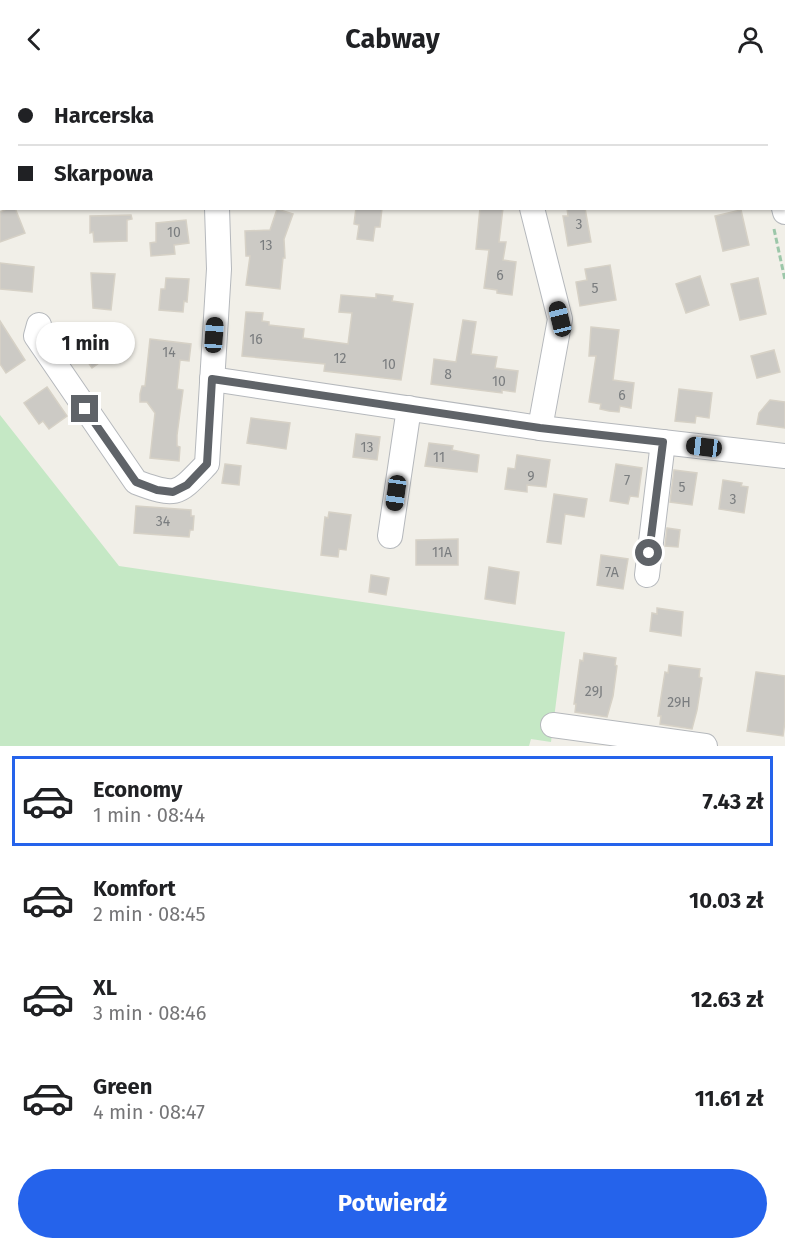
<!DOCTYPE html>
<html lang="pl">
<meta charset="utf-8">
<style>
body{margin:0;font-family:"Fira Sans",sans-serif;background:#f2f2f2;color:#202124;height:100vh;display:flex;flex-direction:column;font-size:22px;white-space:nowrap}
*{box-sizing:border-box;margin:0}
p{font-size:20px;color:#757577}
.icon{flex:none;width:33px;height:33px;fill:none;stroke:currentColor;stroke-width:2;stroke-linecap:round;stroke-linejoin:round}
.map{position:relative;height:668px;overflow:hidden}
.details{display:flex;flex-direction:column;background:#fff;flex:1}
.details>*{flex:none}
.hud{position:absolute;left:0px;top:0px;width:786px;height:132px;box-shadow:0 2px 4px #0004;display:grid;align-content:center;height:132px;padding:0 18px;background:#fff}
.end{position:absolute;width:27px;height:27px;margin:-14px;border:8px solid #5f6368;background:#fff;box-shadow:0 0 0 3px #fff}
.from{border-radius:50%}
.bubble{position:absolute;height:42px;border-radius:21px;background:#fff;box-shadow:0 2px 4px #0004;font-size:20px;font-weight:700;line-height:42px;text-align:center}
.car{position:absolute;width:18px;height:36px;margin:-18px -9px;border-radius:8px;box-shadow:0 0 4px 2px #0007;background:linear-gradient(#222 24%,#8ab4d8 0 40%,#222 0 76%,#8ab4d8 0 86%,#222 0)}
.hud b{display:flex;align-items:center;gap:21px;height:57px;font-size:22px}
.hud b+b{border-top:2px solid #e0e0e0}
.hud i{width:15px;height:15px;background:#202124}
ul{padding:10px 0 0;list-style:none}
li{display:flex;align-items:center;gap:18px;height:90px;margin:0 12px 9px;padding:0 6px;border:3px solid transparent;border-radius:0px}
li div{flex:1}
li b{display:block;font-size:22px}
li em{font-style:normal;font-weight:700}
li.active{border-color:#2563eb}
li>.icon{width:54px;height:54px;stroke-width:1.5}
.primary-button{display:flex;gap:12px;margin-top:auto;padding:12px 18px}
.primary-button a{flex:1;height:69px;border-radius:36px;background:#2563eb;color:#fff;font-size:24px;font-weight:700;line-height:69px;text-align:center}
header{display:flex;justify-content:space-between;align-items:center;height:78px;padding:0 18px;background:#fff;font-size:27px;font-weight:700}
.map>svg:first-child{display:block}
</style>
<header><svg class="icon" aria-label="back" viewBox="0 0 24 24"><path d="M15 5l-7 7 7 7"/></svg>Cabway<svg class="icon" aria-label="person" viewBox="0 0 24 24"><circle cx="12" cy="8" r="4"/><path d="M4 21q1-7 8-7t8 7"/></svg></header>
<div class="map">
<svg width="785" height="668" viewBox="0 0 785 668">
<rect width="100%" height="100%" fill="#f1efe8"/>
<polygon fill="#c5e8c5" points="0,337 119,488 565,554 551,664 531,661 529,668 0,668"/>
<g fill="#cccac5" stroke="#d6d1c6" stroke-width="1.5">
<polygon points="9,130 15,130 25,155 0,164 0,134"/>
<polygon points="356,130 382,130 380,149 375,149 373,163 357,161 359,147 354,146"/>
<polygon points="480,130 503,130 499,164 506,164 503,182 516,184 512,217 497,215 497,212 484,210 489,172 476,171"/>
<polygon points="567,130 585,130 591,164 568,168 563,138 568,138"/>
<polygon points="277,131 293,136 284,161 285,180 283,180 280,211 246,207 250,178 246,178 245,153 270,152"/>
<polygon points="741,132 749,167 723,173 715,138"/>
<polygon points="131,137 132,141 127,142 127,163 94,164 93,154 90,155 90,138"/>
<polygon points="186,142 189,165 174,167 175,176 151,178 150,165 156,164 156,145"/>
<polygon points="0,185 34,189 32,214 0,211"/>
<polygon points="610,187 616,222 580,228 576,204 587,202 585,191"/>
<polygon points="91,195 115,196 111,232 93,230"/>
<polygon points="700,198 709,227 686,235 676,206"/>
<polygon points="166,200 189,201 187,224 184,223 183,234 159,232 161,211 165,211"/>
<polygon points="758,200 766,236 740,242 731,206"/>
<polygon points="376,216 393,218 392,223 413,226 401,302 324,293 325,286 242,278 246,234 263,235 262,243 269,244 269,247 304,251 303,260 348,266 352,235 339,234 341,217 376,220"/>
<polygon points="463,242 476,244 471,276 497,279 495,290 518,293 515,314 502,312 502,315 431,306 434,281 456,284"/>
<polygon points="0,243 25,282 6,295 0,286"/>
<polygon points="591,249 619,252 613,302 634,305 631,330 620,328 619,334 609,333 600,331 601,326 589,324 596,278 589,278"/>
<polygon points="95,256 110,277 92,290 77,268"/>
<polygon points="150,261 191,266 189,283 180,282 177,311 183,312 177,357 177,368 180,369 179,383 150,380 155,335 147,324 140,324 140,316 142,308 145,308"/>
<polygon points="774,272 780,294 757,300 751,278"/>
<polygon points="47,309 67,338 49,351 43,343 39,346 24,325"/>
<polygon points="679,311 712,315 709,340 696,338 695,345 675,343"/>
<polygon points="770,322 785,324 785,350 757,346 759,335"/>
<polygon points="251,340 290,345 286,371 247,365"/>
<polygon points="356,356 380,359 377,382 353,379"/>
<polygon points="429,365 453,368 452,372 479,377 477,394 425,388"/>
<polygon points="517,377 550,382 546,409 527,407 527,414 505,411 508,390 515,391"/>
<polygon points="225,386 241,388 239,407 222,405"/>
<polygon points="616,386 642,390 638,419 630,418 628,426 610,423"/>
<polygon points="674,392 697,395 692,427 670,424"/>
<polygon points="723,402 742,405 741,408 748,409 744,435 719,431"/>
<polygon points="554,416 587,421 584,439 565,436 561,466 547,464"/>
<polygon points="136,428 191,432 191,438 194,438 193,452 190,452 189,459 134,455"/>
<polygon points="329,434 351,437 346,472 339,471 338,479 321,477 325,439 328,440"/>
<polygon points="667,450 680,452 678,469 665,468"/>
<polygon points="458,461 458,487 416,487 416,462"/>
<polygon points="601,477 628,481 623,511 597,507"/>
<polygon points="489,489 519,494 515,526 485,521"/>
<polygon points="371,497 389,500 386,517 369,514"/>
<polygon points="657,530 683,534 681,558 650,553 652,535 657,536"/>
<polygon points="584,575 616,580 615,587 617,588 613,618 607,639 575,634 576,626 574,626 580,582 583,583"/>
<polygon points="669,587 700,591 699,599 702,600 697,632 692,651 660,646 661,638 658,638 665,594 668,595"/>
<polygon points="756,594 785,598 785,643 783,658 747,653"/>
</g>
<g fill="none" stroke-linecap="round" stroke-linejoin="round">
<g stroke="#b5b8bc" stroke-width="26">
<g id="minor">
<polyline points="11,0 11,2"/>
<polyline points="195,0 196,2"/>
<polyline points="348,0 359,2"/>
<polyline points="756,0 756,2"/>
<polyline points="532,130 560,241 540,350"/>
<polyline points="784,130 785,134"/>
<path d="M39 247 36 258 136 404C178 420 178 416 207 386L219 191 217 130"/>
<polyline points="212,301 540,350 785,378"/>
<polyline points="390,458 409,330"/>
<polyline points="647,497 663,364"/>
<polyline points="553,647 705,668"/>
</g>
</g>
<polyline stroke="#9cc7a9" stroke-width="3" stroke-dasharray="6 3" stroke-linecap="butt" points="774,151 785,202"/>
<use href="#minor" stroke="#fff" stroke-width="24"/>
</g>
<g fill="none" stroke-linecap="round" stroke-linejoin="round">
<polyline stroke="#5f6368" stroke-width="8" points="85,331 136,404 157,412 173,414 187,407 207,386 212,301 540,350 663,364 649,475"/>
</g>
<g text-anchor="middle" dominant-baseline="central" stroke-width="4.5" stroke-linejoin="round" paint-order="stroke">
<g font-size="14" fill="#7a7d7f">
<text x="579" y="146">3</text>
<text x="174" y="154">10</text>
<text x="266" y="167">13</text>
<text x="500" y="197">6</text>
<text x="595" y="210">5</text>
<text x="256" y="261">16</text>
<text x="169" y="274">14</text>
<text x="340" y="280">12</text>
<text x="389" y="286">10</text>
<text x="448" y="296">8</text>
<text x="499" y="303">10</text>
<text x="622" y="317">6</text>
<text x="367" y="369">13</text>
<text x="439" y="379">11</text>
<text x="531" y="398">9</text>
<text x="627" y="402">7</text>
<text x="682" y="409">5</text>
<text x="733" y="421">3</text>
<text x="163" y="443">34</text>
<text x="442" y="474">11A</text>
<text x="612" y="494">7A</text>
<text x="594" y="613">29J</text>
<text x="679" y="624">29H</text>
</g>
</g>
</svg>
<i class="end from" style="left:649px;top:475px"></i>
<i class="end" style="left:85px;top:331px"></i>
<div class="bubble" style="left:36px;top:244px;width:99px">1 min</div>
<i class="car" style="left:560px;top:241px;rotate:346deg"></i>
<i class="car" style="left:214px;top:257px;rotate:4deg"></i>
<i class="car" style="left:704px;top:369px;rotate:277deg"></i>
<i class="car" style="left:396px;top:415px;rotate:188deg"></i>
<div class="hud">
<b><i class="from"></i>Harcerska</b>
<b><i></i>Skarpowa</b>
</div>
</div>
<section class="details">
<ul>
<li class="active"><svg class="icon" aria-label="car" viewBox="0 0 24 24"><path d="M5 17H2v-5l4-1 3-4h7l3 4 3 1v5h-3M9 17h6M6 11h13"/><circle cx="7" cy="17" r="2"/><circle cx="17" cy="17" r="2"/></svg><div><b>Economy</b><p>1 min · 08:44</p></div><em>7.43 zł</em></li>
<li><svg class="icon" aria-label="car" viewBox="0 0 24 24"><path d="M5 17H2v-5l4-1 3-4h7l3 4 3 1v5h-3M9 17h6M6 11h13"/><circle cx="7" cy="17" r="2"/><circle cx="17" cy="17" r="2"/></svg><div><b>Komfort</b><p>2 min · 08:45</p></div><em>10.03 zł</em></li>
<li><svg class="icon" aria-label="car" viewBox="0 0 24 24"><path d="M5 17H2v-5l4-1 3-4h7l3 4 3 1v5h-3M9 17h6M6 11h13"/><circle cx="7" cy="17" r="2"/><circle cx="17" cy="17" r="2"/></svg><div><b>XL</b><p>3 min · 08:46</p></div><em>12.63 zł</em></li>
<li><svg class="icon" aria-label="car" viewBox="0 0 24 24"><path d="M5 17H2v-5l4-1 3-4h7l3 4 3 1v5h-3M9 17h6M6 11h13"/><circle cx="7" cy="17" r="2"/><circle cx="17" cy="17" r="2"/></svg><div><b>Green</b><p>4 min · 08:47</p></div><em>11.61 zł</em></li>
</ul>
<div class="primary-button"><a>Potwierdź</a></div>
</section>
